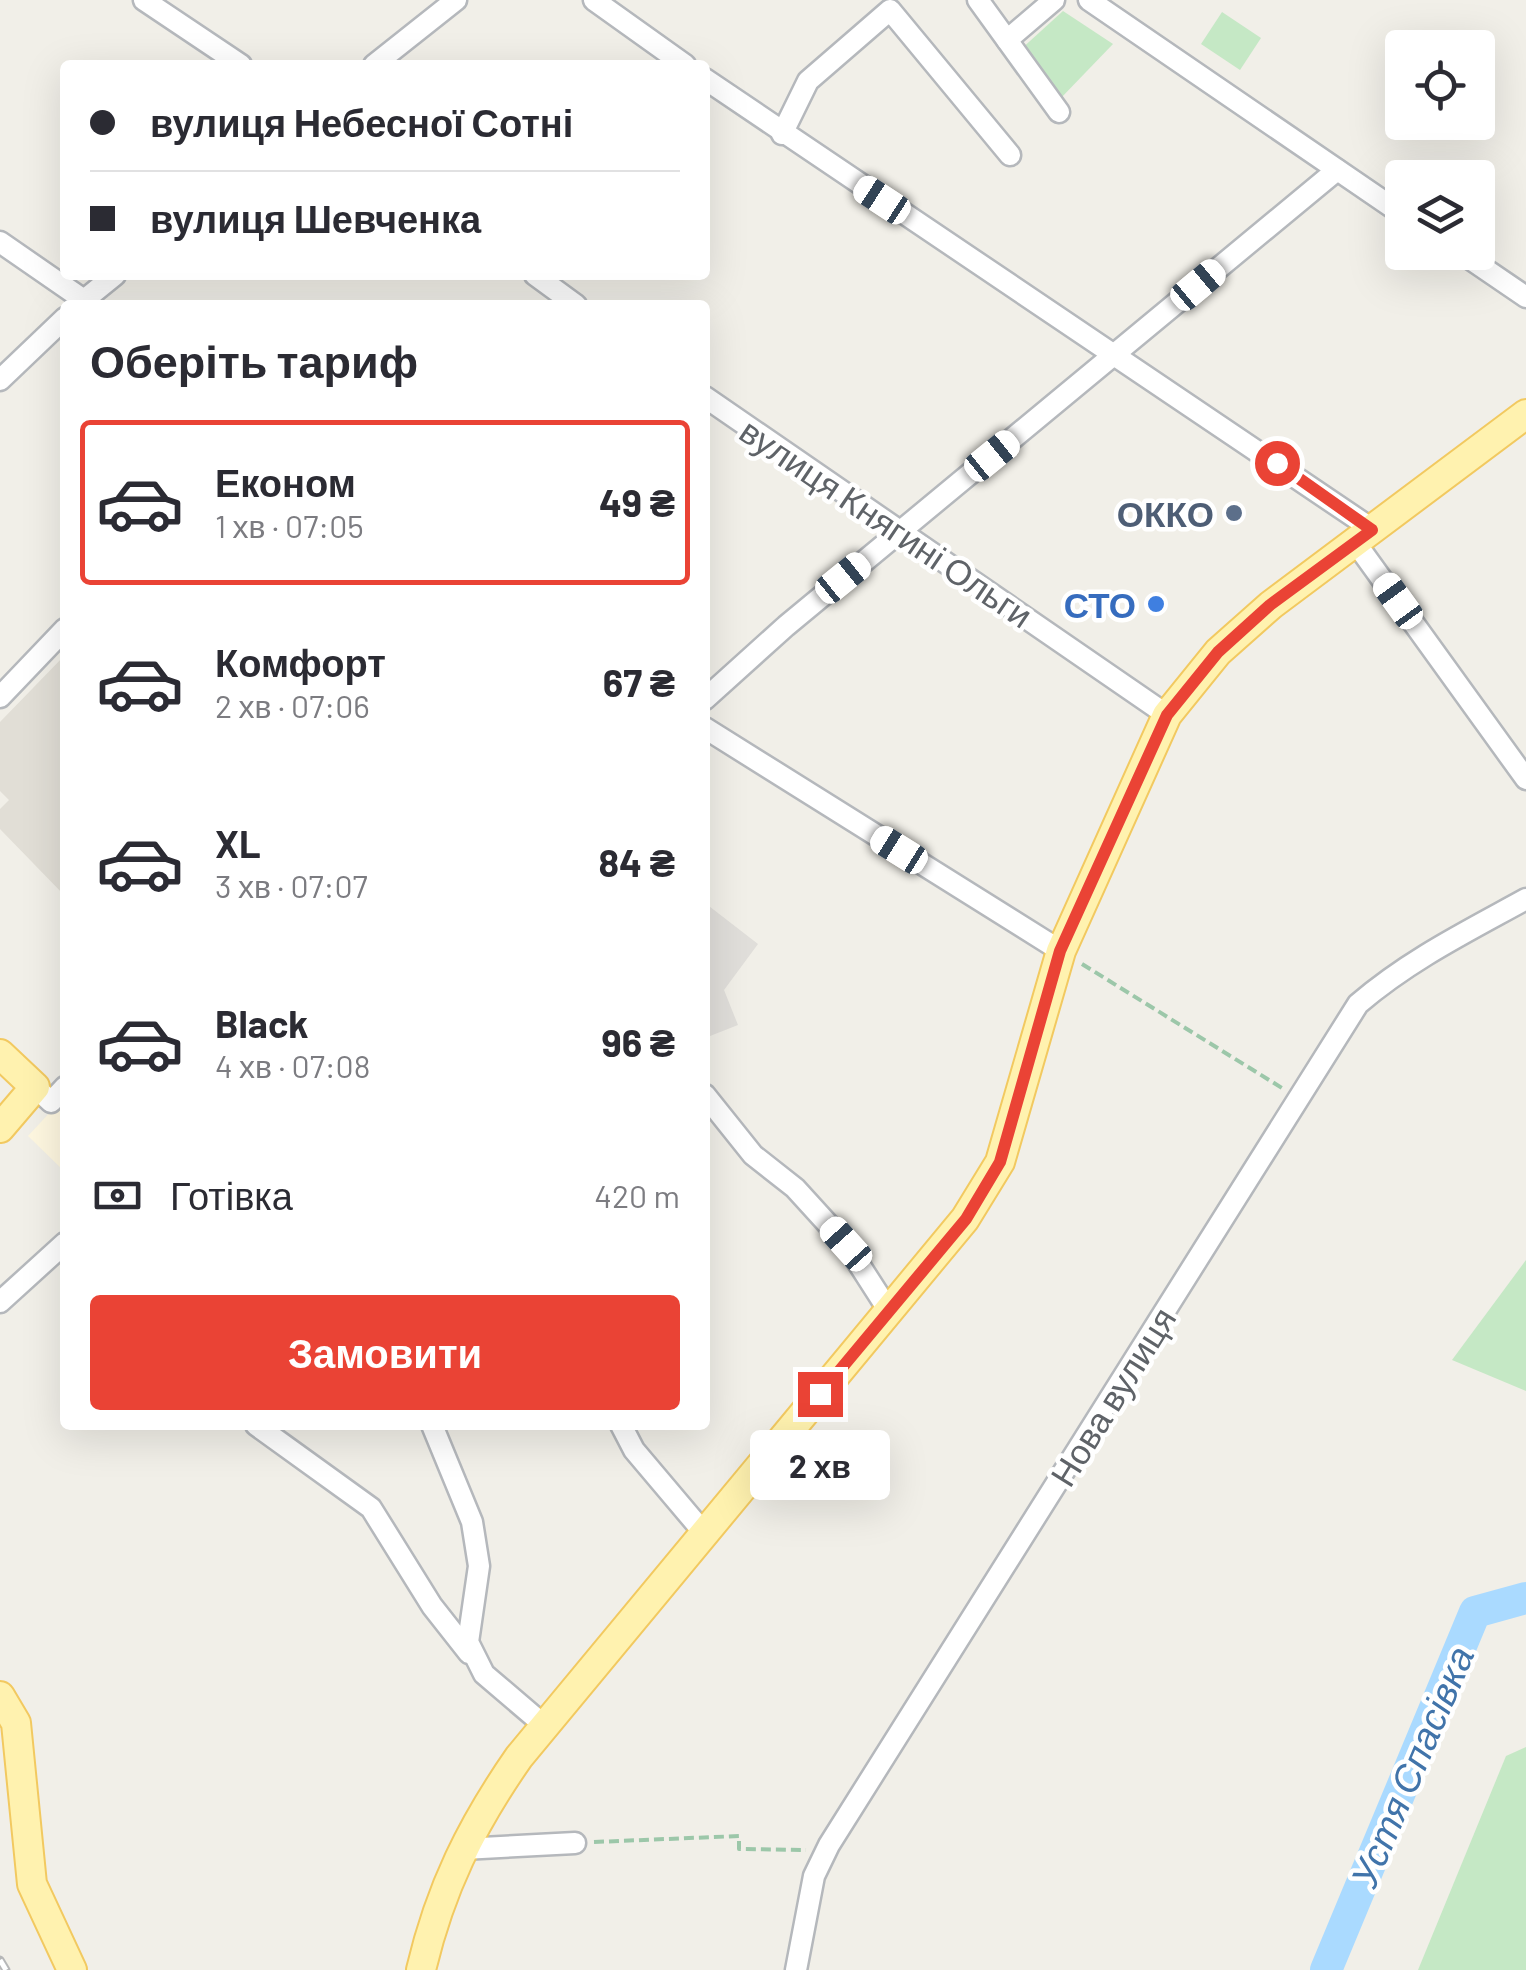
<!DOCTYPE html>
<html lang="uk">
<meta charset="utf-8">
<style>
body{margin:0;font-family:Barlow,sans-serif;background:#f2f2f3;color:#2b2b33;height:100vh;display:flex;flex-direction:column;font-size:38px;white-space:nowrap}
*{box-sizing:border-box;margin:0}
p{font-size:32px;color:#7c7c81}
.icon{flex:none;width:55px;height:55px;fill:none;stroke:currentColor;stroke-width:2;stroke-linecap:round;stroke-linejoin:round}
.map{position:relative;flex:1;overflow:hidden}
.side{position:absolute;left:60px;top:300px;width:650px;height:1130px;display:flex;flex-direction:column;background:#fff;border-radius:10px;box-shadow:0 10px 40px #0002}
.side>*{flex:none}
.banner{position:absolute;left:60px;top:60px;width:650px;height:220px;border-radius:10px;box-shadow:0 10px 40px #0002;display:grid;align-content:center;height:220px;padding:0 30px;background:#fff}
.tools{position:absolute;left:1385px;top:30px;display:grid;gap:20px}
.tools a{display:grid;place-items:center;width:110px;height:110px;border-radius:10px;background:#fff;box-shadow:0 10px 40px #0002;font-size:50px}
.end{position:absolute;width:45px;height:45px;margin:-22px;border:12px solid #ea4335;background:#fff;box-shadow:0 0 0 5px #fff}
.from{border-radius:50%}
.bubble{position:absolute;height:70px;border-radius:10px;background:#fff;box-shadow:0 10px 40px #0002;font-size:32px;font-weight:700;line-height:70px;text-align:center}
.car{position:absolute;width:30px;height:60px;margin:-30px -15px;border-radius:12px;box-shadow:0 0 8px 2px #0007;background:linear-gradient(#fff 24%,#345 0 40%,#fff 0 76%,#345 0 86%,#fff 0)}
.banner b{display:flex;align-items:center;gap:35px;height:95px;font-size:38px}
.banner b+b{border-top:2px solid #e1e1e2}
.banner i{width:25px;height:25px;background:#2b2b33}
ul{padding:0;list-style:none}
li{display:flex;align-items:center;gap:30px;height:165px;margin:0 20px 15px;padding:0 10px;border:5px solid transparent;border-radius:10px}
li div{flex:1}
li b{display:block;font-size:38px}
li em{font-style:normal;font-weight:700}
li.current{border-color:#ea4335}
li>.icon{width:90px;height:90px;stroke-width:1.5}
h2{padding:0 30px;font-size:45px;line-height:120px}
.pay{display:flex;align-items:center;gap:25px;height:110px;padding:0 30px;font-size:38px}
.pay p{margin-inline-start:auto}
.action{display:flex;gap:20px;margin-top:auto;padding:20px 30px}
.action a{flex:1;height:115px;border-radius:10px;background:#ea4335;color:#fff;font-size:40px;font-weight:700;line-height:115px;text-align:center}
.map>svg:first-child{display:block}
</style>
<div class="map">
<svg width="1526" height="1970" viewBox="0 0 1526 1970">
<rect width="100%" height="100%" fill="#f1efe8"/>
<polygon fill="#fef7e0" points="65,1096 65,1116 62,1119 65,1122 65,1172 28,1136"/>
<polygon fill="#e0deda" points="705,903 758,944 724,990 738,1025 705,1038"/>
<polygon fill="#e1ded6" points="65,655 65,896 0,829 0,809 9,800 0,791 0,722"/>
<g fill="#c5e8c5">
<polygon points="1063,11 1113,44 1059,100 1019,51"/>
<polygon points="1222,12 1261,38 1240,70 1201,44"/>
<polygon points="1526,1260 1526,1391 1452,1360"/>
<polygon points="1526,1747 1526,1970 1418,1970 1506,1756"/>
</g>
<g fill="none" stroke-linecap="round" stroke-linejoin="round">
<polyline stroke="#aadaff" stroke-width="32" points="1326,1970 1475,1612 1526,1598"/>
<g stroke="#b5b8bc" stroke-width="25">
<g id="minor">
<polyline points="144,0 241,65"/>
<polyline points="594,0 685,65"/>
<polyline points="978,0 1059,112"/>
<polyline points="1089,0 1402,214"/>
<polyline points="1007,40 1054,0"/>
<polyline points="374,65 456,0"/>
<polyline points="705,79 1372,529"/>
<polyline points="782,134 808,81 890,10 1010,155"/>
<polyline points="0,242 91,305"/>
<polyline points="1460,252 1526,297"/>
<polyline points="535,275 576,305"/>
<polyline points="78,305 115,275"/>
<polyline points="0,380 65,318"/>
<polyline points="705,397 1167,715"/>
<polyline points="1355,542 1526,779"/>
<polyline points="0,697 65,629"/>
<polyline points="705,699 786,626 1337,170"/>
<polyline points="705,728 1061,951"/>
<polyline points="35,1087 51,1102 65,1087"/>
<polyline points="705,1095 753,1155 795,1188 846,1244 889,1311"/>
<polyline points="0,1302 65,1243"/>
<polyline points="256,1425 371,1508 432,1606 469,1653"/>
<polyline points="432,1425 472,1522 479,1566 468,1642 484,1674 545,1726"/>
<polyline points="621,1425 634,1450 705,1534"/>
<polyline points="463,1849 575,1843"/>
<path d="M796 1970 814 1876 829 1845 1358 1004C1409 960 1468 931 1526 899"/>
</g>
</g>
<g stroke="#f2c960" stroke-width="32">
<g id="major">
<polyline points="0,1054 35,1087 0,1128"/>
<polyline points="0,1696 16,1723 32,1884 72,1970"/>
<path d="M421 1970C440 1889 471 1826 519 1757L965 1219 1000 1162 1061 951 1167 715 1218 652 1271 605 1526 414"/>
</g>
</g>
<g stroke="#9cc7a9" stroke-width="4" stroke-dasharray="10 5" stroke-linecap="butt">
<polyline points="1082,964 1282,1088"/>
<polyline points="594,1842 739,1836 739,1849 806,1850"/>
</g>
<use href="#minor" stroke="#fff" stroke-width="20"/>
<use href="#major" stroke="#fff2af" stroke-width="28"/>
<g stroke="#b6b7b8" stroke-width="9">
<polyline id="rail" points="0,1960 6,1970"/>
</g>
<use href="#rail" stroke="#fff" stroke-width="5" stroke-dasharray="15" stroke-linecap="butt"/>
</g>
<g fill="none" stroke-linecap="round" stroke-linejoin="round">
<polyline stroke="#ea4335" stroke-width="12" points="820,1394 966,1219 1000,1162 1060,951 1167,715 1218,652 1270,605 1372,530 1277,463"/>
</g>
<circle fill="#5c6f8a" stroke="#fff" stroke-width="4" cx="1234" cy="513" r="10"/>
<circle fill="#3f7fe0" stroke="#fff" stroke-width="4" cx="1156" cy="604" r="10"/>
<g text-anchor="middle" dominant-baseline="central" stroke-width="9" stroke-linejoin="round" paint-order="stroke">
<g font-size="35" font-weight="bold" fill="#4e5e75" stroke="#fff" text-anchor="end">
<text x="1214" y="513">ОККО</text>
</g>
<g font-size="35" fill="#5f6368" stroke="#fff">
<text transform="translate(887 522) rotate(34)">вулиця Княгині Ольги</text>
<text transform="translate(1112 1396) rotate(-58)">Нова вулиця</text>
</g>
<g font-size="35" font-weight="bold" fill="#366cbe" stroke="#fff" text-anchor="end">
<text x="1136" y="604">СТО</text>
</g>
<g font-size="38" font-style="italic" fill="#4174aa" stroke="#fff">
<text transform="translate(1411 1766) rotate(-67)">Устя Спасівка</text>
</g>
</g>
</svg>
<div class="tools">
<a><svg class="icon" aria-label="locate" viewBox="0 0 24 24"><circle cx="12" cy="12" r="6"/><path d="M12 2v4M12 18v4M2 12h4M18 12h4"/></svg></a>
<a><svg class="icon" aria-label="layers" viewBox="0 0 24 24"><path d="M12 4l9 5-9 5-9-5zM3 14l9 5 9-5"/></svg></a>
</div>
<i class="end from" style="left:1277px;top:463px"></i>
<i class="end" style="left:820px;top:1394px"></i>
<div class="bubble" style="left:750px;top:1430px;width:140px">2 хв</div>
<i class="car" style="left:882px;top:200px;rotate:303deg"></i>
<i class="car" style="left:1198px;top:285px;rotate:50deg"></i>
<i class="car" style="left:992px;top:456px;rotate:51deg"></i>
<i class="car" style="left:843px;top:578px;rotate:51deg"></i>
<i class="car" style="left:1398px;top:601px;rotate:324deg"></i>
<i class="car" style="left:899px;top:850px;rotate:302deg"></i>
<i class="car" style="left:846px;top:1244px;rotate:318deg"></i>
<div class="banner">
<b><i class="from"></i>вулиця Небесної Сотні</b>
<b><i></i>вулиця Шевченка</b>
</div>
<section class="side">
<h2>Оберіть тариф</h2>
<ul>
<li class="current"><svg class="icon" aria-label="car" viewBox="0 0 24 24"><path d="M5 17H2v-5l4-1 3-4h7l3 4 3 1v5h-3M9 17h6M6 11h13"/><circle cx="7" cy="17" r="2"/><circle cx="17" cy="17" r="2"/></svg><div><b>Економ</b><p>1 хв · 07:05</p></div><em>49 ₴</em></li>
<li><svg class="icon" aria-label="car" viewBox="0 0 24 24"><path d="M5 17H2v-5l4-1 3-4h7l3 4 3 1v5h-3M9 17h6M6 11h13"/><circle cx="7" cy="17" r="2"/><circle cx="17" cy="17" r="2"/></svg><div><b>Комфорт</b><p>2 хв · 07:06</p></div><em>67 ₴</em></li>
<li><svg class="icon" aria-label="car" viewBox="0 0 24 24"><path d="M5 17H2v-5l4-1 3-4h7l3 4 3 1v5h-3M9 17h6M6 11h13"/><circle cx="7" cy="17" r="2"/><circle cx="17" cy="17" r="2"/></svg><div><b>XL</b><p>3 хв · 07:07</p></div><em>84 ₴</em></li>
<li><svg class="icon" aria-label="car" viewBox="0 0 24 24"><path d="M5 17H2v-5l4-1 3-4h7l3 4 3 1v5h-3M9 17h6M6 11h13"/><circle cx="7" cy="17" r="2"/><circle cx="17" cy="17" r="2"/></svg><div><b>Black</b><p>4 хв · 07:08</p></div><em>96 ₴</em></li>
</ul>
<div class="pay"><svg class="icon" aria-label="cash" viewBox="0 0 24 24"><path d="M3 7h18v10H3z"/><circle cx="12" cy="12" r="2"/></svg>Готівка<p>420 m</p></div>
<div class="action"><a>Замовити</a></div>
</section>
</div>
